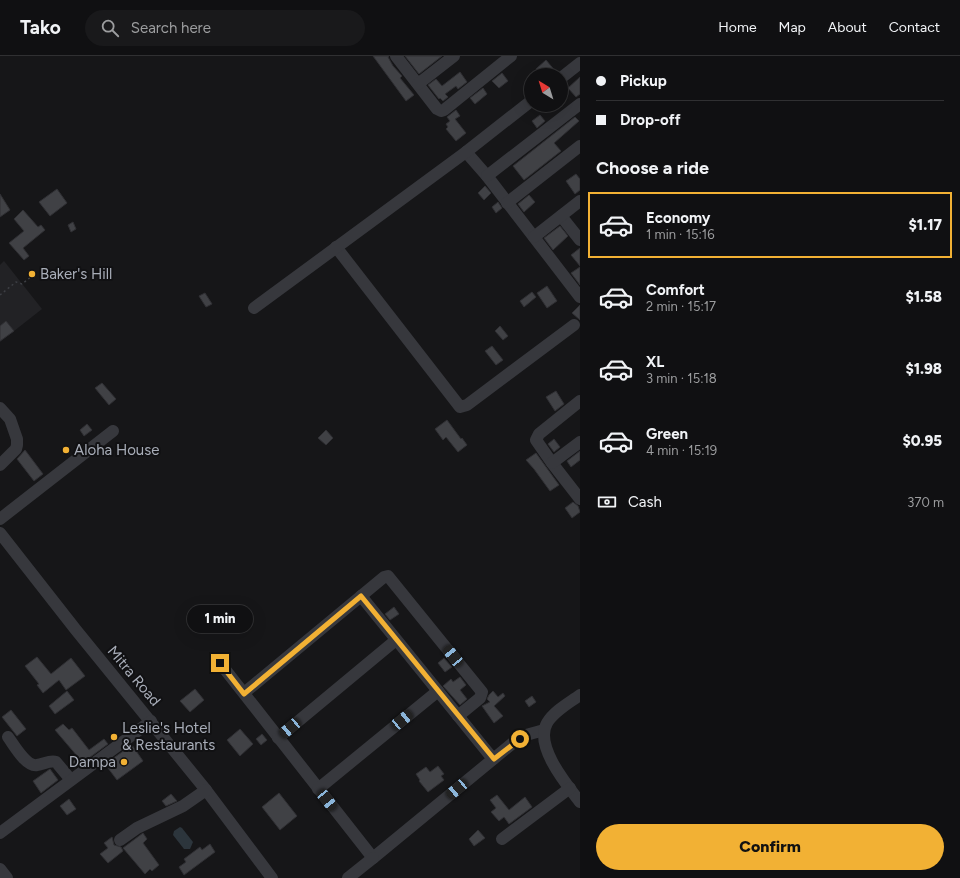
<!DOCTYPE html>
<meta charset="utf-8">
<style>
body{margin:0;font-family:Figtree,sans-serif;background:#19191b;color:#f1f3f6;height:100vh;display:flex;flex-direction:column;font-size:15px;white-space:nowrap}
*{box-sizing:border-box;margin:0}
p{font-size:13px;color:#9c9d9f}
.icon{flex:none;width:22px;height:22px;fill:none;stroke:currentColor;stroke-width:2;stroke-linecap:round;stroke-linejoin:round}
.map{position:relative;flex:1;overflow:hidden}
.panel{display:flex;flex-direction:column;background:#101012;width:380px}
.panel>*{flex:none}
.guide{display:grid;align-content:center;height:88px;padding:0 16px;background:#101012}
.needle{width:26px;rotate:322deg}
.tools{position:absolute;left:524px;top:12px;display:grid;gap:8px}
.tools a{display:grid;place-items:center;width:44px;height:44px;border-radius:50%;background:#101012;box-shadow:0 4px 16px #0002,0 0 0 1px #303032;font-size:20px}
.end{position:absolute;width:18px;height:18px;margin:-9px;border:5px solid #f2b134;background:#111;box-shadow:0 0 0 2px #111}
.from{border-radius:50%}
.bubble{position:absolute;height:28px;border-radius:14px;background:#101012;box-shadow:0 4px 16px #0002,0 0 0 1px #303032;font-size:13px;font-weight:800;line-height:28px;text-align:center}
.car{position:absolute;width:12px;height:24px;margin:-12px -6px;border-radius:5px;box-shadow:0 0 3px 1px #0007;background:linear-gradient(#222 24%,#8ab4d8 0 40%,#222 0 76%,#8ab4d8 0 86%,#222 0)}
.guide b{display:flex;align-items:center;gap:14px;height:38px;font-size:15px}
.guide b+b{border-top:1px solid #303032}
.guide i{width:10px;height:10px;background:#f1f3f6}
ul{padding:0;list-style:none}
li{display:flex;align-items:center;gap:12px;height:66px;margin:0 8px 6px;padding:0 8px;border:2px solid transparent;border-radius:0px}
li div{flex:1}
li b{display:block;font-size:15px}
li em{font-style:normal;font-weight:800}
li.selected{border-color:#f2b134}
li>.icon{width:36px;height:36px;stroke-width:1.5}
h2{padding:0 16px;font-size:18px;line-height:48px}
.pay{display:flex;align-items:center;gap:10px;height:44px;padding:0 16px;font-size:15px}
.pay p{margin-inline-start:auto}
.cta{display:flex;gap:8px;margin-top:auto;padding:8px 16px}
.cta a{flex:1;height:46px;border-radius:24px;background:#f2b134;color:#111;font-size:16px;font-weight:800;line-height:46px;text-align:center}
header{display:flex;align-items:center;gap:24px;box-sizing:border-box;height:56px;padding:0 20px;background:#101012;border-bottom:1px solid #303032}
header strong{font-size:19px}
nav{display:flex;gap:22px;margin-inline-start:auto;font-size:14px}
.search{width:280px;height:36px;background:#19191b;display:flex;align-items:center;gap:10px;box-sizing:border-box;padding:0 14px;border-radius:22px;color:#9c9d9f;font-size:15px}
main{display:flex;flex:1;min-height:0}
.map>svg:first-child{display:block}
</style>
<header>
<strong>Tako</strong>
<div class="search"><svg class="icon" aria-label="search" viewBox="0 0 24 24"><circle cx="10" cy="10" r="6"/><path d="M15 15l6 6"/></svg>Search here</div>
<nav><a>Home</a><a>Map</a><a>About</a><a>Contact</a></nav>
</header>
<main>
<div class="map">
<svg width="580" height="822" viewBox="0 0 580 822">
<rect width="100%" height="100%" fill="#161618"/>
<polygon fill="#222225" points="4,205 42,253 0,286 0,209"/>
<polygon fill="#2c353c" points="180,771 182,772 193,786 190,793 184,793 173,779 174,775"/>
<g fill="#404145" stroke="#303034">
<polygon points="373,0 389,0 388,1 393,10 402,20 400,22 414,39 406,45"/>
<polygon points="405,0 442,0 419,18"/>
<polygon points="546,4 556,16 554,19 540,19 536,13"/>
<polygon points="460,16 467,26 458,33 456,30 445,38 448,41 443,45 440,42 439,43 428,29 436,23 442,30"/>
<polygon points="502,17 508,25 499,32 492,25"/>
<polygon points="580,21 580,38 576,41 568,32"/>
<polygon points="483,32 487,38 475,48 470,42"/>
<polygon points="456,54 460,60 455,63 466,77 456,85 446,73 448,71 446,68 450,65 447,61"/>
<polygon points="540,59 545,65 537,72 532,65"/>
<polygon points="575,61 579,65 554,87 561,95 524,124 513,110"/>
<polygon points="576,118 580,123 580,134 575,138 566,125"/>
<polygon points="485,130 491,137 484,144 478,137"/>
<polygon points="57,133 67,147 50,160 39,146"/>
<polygon points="0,138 10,154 0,161"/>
<polygon points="529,139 535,146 524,156 518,148"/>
<polygon points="498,146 502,152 496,157 492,151"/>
<polygon points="23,154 38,171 41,169 45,174 23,192 29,200 24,204 9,187 24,175 14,163"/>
<polygon points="73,166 76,173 71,176 68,169"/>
<polygon points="560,170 568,180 553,194 544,182"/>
<polygon points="580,192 580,210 571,199"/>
<polygon points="580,211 580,229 571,217"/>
<polygon points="547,230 557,245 547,252 537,237"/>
<polygon points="532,236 536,241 524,251 520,245"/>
<polygon points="205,237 212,248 206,251 199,240"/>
<polygon points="580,249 580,264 572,257"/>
<polygon points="6,265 14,275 0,285 0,270"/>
<polygon points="500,270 508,280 503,284 495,275"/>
<polygon points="492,290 503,304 496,309 485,295"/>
<polygon points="102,327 116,343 109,349 95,332"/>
<polygon points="556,335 564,348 555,355 546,341"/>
<polygon points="447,364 461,383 462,382 467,389 458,396 446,381 443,384 435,373"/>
<polygon points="87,368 92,374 84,380 80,374"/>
<polygon points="326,374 333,382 326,389 318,382"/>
<polygon points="554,383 560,391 554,396 548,388"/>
<polygon points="25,394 43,418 34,425 17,403"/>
<polygon points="580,395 580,404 571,411 567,405"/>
<polygon points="536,397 559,429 550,435 534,413 526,404"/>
<polygon points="573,446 578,450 580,456 572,462 565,452"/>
<polygon points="394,551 399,558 390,564 385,558"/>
<polygon points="37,601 51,618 71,602 85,620 66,634 59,624 43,637 37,629 39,628 25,610"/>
<polygon points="444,602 452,611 445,616 438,607"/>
<polygon points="460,621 466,629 460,634 467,643 460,649 443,630 451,623 453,626"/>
<polygon points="195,633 204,644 190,656 180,645"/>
<polygon points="67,635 74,644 55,658 49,650"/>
<polygon points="493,635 498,641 503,637 505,640 494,650 503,660 494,667 482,650 490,646 487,643 489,639"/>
<polygon points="532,640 536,646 529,651 525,645"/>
<polygon points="11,654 26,673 17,680 2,661"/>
<polygon points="63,668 69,674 72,672 89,694 104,683 108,688 74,713 70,708 78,701 55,674"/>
<polygon points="240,673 253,688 240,700 227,684"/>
<polygon points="262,678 267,684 261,689 256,683"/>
<polygon points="132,689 143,705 117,724 105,708"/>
<polygon points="438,710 444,718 441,720 444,724 428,736 419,725 420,724 416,718 426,711 430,716"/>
<polygon points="50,713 58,724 41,737 33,725"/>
<polygon points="279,737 297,760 280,774 262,751"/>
<polygon points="171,738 177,745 166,750 162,745"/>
<polygon points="497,739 509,754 525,741 532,751 509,768 504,761 499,765 491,756 496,752 490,744"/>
<polygon points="69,743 76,753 67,759 60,750"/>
<polygon points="478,774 485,782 474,790 469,783"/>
<polygon points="143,777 147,783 143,787 159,809 152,815 150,813 145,818 123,792"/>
<polygon points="112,781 114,789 121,791 123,795 108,807 100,798 108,792 104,787"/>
<polygon points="210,788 215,796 184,819 179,811 186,806 184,803 200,791 202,794"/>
</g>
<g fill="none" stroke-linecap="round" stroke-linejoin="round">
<polyline stroke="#3d3f44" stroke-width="1.5" stroke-dasharray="2 3" stroke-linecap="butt" points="0,239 16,226 22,228 32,220"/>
<g stroke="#37383d" stroke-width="12">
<polyline points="396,0 437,53 441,55 444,54 511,0"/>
<polyline points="561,22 580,7"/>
<polyline points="418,28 454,0"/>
<polyline points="466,96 487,120 580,241"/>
<polyline points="487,120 580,48"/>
<polyline points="507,147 580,90"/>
<polyline points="561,160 580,184"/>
<polyline points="534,181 580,145"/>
<polyline points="336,191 460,351 467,349 574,269"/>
<polyline points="254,252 466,96 531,45"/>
<polyline points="580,345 539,378 536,384 552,407 580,443"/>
<polyline points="0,352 10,363 17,383 17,389 16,393 0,409"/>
<polyline points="552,407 580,386"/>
<polyline points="0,463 113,375"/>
<polyline points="0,477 76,574 206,734 272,822"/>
<polyline points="361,540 493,703"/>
<polyline points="220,607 373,802 514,686 526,679 544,674"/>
<polyline points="244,637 384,521 388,520 482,636 480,642 458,660"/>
<path d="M580 639C569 647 554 655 547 667 534 690 567 729 580 746"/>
<path d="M8 681C14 689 26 711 37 709 44 708 50 704 56 706L71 724"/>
<polyline points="278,682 396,584"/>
<polyline points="318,733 438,635"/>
<polyline points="0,777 151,665"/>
<polyline points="502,783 570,732"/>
<polyline points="120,784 137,772 183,750 206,734"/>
<polyline points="0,813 7,822"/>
<polyline points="348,822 373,802"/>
</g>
</g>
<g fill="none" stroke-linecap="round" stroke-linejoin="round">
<polyline stroke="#f2b134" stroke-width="5" points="220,607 244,638 361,540 494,703 520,683"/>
</g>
<g fill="#f2b134" stroke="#111113" stroke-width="1.5">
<circle cx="32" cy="218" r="4"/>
<circle cx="66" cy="394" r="4"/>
<circle cx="114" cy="681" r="4"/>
<circle cx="124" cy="706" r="4"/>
</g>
<g text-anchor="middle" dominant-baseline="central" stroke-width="4" stroke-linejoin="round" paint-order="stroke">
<g font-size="15" fill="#a8adb8" stroke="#111113" text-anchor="start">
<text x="40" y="218">Baker's Hill</text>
<text x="74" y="394">Aloha House</text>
<text x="122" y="672">Leslie's Hotel<tspan x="122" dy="17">&amp; Restaurants</tspan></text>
<text x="116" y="706" text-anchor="end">Dampa</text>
</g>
<g font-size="15" fill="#a8adb8" stroke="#111113">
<text transform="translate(134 620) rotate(50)">Mitra Road</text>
</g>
</g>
</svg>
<div class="tools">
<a><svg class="needle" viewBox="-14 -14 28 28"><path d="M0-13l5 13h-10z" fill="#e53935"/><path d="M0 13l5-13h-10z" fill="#9c9d9f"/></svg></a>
</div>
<i class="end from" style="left:520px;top:683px"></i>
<i class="end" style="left:220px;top:607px"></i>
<div class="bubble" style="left:187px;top:549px;width:66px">1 min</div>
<i class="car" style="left:453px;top:600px;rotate:321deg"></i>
<i class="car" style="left:402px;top:664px;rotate:51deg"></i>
<i class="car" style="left:290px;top:672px;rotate:230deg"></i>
<i class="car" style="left:457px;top:733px;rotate:230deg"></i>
<i class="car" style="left:327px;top:744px;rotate:141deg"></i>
</div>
<section class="panel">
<div class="guide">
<b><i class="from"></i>Pickup</b>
<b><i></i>Drop-off</b>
</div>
<h2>Choose a ride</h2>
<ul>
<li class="selected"><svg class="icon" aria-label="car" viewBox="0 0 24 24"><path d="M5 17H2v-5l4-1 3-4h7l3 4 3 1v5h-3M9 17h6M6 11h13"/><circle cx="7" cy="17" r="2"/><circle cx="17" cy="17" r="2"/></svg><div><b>Economy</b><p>1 min · 15:16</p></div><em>$1.17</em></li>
<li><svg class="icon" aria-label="car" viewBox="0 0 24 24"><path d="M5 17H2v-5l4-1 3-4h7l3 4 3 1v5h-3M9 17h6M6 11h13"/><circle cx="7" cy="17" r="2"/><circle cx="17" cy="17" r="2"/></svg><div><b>Comfort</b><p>2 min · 15:17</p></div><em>$1.58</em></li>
<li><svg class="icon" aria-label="car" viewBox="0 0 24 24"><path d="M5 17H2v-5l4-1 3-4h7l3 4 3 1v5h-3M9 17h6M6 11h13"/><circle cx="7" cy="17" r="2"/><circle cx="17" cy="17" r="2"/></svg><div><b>XL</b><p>3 min · 15:18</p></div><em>$1.98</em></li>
<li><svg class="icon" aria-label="car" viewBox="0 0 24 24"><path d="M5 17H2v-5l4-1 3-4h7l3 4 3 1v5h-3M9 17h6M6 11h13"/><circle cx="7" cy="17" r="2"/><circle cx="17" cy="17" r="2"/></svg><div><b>Green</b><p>4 min · 15:19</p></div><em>$0.95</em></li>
</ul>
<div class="pay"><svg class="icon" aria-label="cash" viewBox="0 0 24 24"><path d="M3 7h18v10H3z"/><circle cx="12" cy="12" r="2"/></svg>Cash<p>370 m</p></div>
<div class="cta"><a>Confirm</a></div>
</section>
</main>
